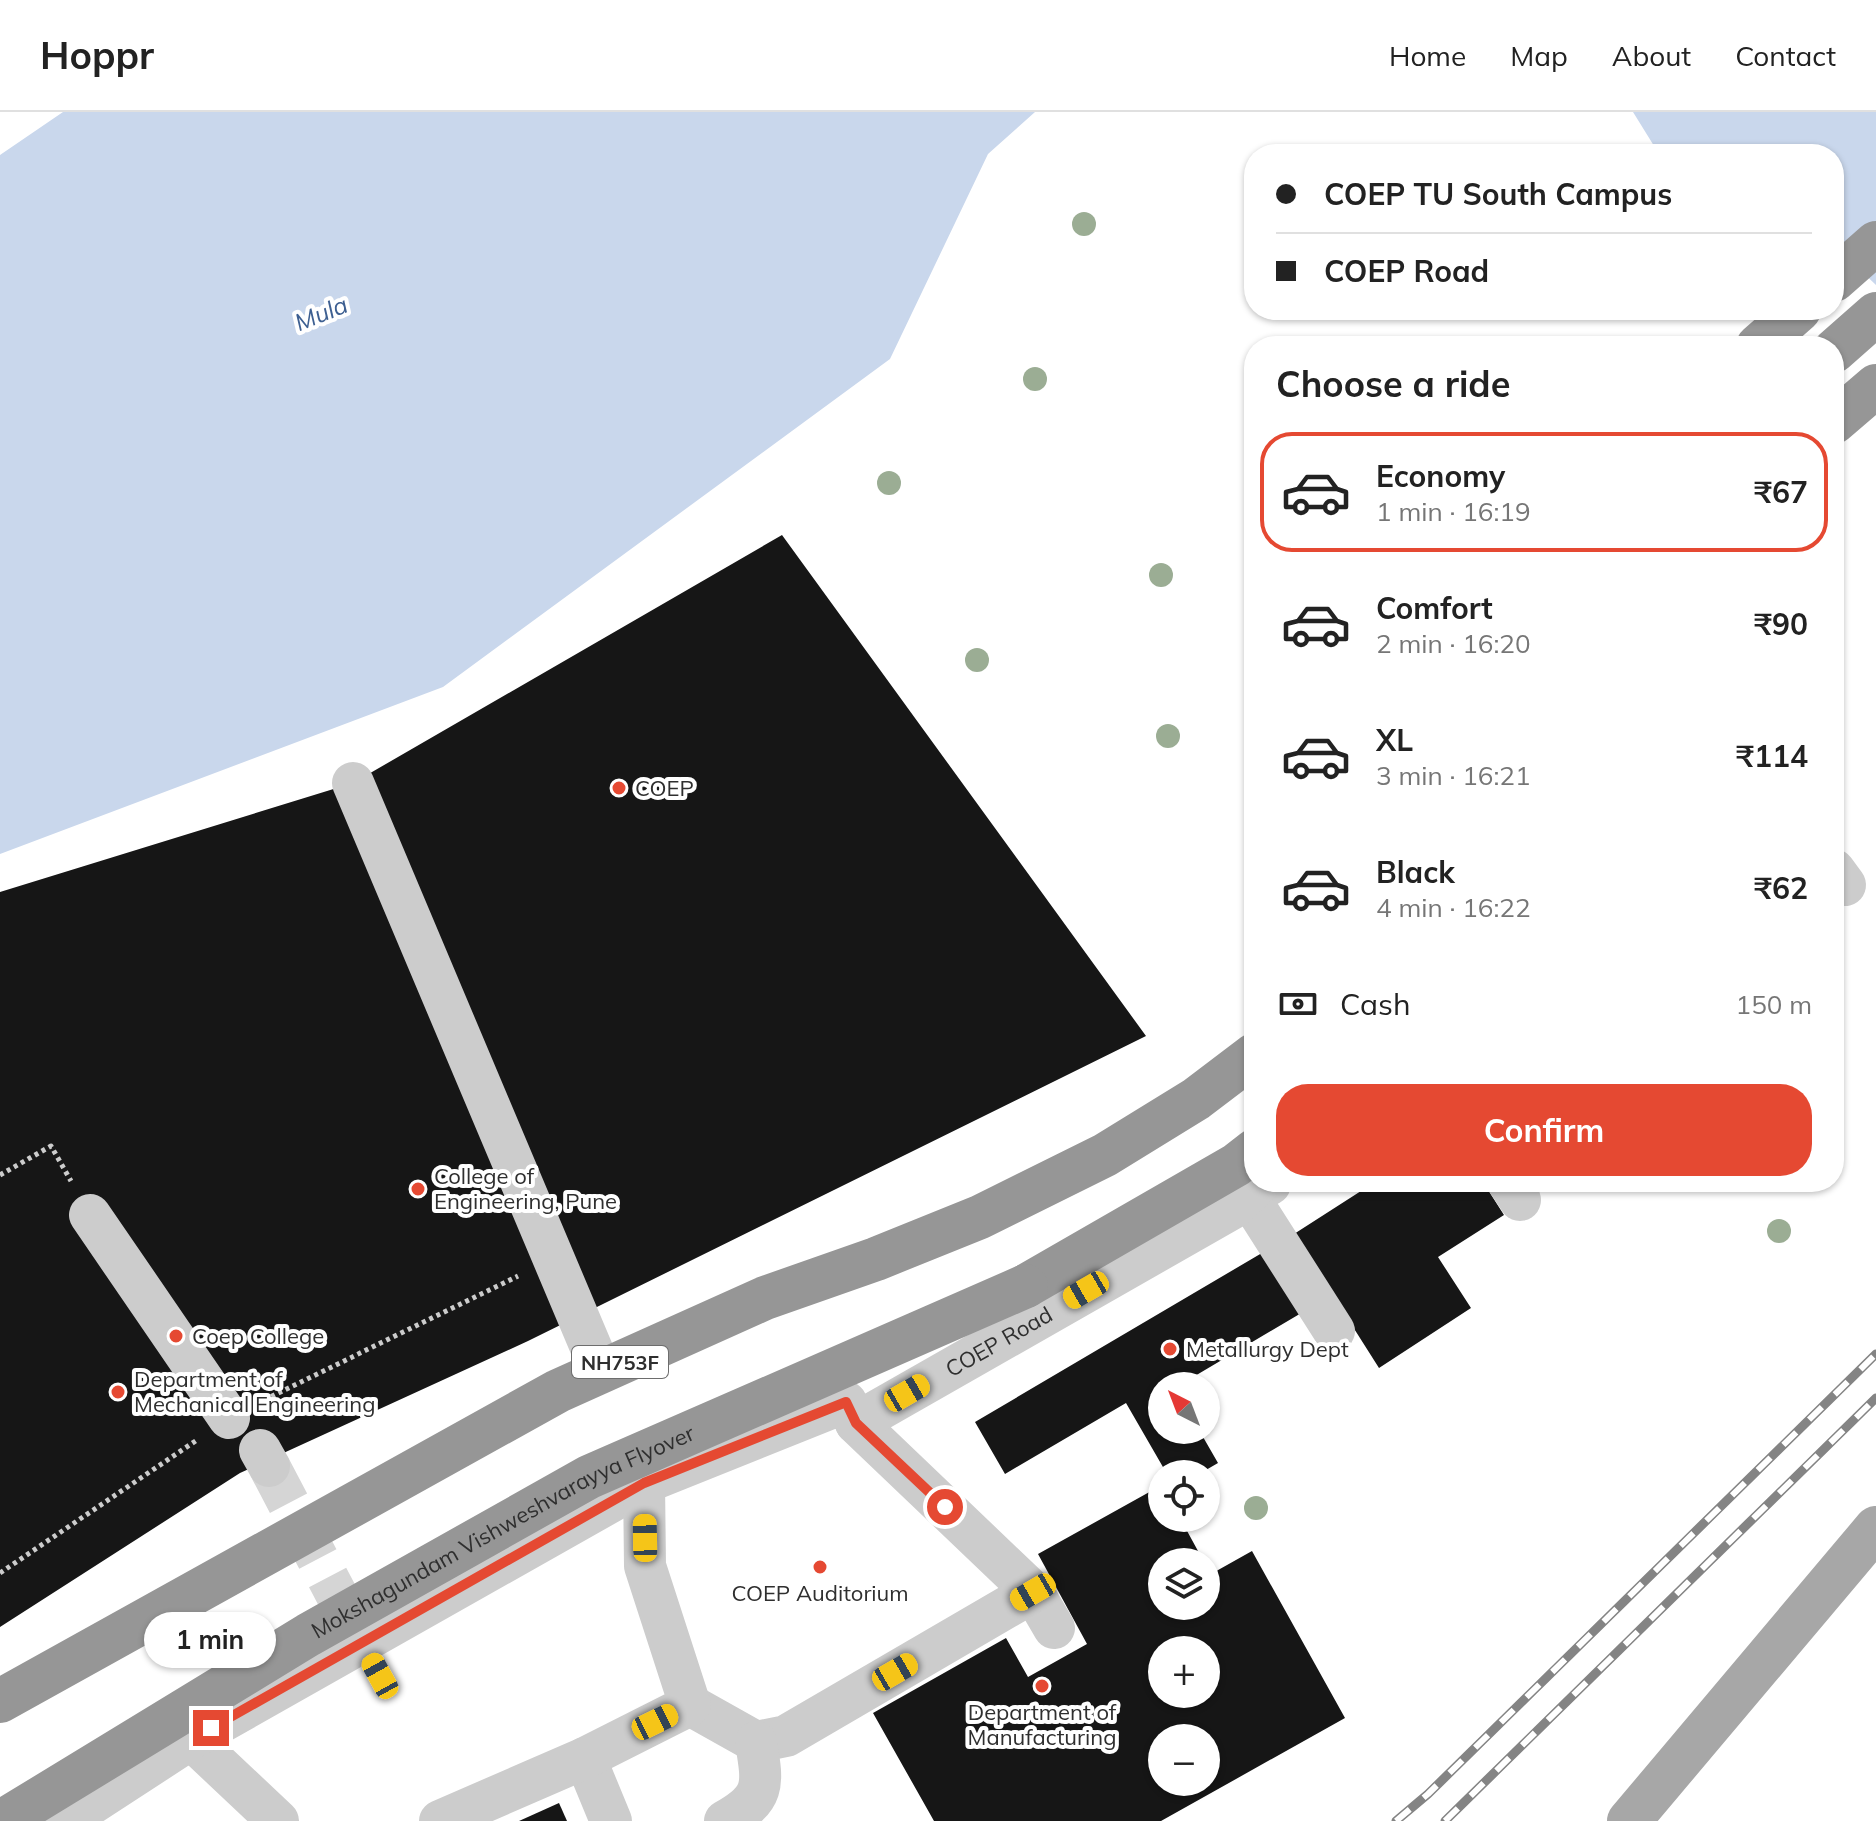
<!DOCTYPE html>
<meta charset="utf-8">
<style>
body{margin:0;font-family:Mulish,sans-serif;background:#f6f6f6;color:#222;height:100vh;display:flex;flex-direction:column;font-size:30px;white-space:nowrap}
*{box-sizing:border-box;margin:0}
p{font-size:26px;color:#767676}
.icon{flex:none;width:44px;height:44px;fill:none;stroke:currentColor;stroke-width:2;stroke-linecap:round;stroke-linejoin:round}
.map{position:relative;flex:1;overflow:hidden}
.drawer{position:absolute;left:1244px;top:224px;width:600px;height:856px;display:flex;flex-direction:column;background:#fff;border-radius:32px;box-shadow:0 2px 6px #0004}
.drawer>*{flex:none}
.guide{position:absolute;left:1244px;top:32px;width:600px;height:176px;border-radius:32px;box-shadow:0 2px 6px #0004;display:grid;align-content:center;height:176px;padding:0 32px;background:#fff}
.needle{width:52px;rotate:318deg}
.controls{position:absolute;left:1148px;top:1260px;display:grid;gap:16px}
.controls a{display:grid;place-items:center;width:72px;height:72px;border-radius:50%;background:#fff;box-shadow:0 2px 6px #0004;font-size:40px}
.end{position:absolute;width:36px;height:36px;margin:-18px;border:10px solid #e54932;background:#fff;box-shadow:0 0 0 4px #fff}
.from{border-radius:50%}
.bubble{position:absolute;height:56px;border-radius:28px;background:#fff;box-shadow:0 2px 6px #0004;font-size:26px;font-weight:700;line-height:56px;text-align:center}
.car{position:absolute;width:24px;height:48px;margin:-24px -12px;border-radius:10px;box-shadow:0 0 6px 2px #0007;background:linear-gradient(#f5c518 24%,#345 0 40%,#f5c518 0 76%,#345 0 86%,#f5c518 0)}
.guide b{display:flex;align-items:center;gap:28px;height:76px;font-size:30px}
.guide b+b{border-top:2px solid #e0e0e0}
.guide i{width:20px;height:20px;background:#222}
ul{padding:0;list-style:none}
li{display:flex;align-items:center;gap:24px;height:120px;margin:0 16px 12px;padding:0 16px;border:4px solid transparent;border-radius:32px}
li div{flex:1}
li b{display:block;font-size:30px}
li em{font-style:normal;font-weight:700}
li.on{border-color:#e54932}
li>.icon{width:72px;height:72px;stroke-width:1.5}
h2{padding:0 32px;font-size:36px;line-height:96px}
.pay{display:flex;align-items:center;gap:20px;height:88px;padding:0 32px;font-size:30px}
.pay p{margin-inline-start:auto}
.cta{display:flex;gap:16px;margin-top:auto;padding:16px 32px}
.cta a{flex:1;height:92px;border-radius:32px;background:#e54932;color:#fff;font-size:32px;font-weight:700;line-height:92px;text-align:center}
header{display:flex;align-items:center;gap:48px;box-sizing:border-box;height:112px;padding:0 40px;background:#fff;border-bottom:2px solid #e0e0e0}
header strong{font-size:38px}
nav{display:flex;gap:44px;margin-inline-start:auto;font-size:28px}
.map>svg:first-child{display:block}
</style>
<header>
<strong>Hoppr</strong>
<nav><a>Home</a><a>Map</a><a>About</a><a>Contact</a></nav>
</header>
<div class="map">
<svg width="1876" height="1709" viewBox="0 0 1876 1709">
<rect width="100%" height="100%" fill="#fff"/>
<g fill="#c9d7ec">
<polygon points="63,0 1035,0 988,42 890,247 443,575 0,742 0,43"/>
<polygon points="1633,0 1876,0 1876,173 1834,133 1834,42 1659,42"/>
</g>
<g fill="#161616" fill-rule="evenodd">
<polygon points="782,423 1146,924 528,1229 240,1361 0,1515 0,780 353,671"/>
<polygon points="1375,1070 1483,1070 1504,1103 1438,1145 1471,1196 1379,1256 1294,1122"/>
<polygon points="1267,1138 1303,1200 1178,1274 1162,1274 1162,1318 1199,1318 1218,1351 1199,1362 1167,1362 1126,1291 1005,1362 975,1310"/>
<path d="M1162 1373V1406H1180L1204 1450H1162V1494H1206V1453L1211 1462 1252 1439 1345 1606 1161 1709H934L873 1601 1006 1526 1028 1565 1087 1532 1038 1442ZM1162 1538H1206V1582H1162ZM1162 1626H1206V1670H1162Z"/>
<polygon points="559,1691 567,1709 519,1709"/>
</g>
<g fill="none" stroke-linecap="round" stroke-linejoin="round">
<polyline stroke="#d5d5d5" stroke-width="42" stroke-dasharray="42 21" stroke-linecap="butt" points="269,1354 362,1531"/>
<g stroke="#ccc" stroke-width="5" stroke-dasharray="4 4" stroke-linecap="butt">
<polyline points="0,1063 51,1034 71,1069"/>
<polyline points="264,1288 518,1164"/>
<polyline points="0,1461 197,1328"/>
</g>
<g stroke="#ccc" stroke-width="42">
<polyline points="353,671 601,1259"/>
<polyline points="1834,758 1845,773"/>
<polyline points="1508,1070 1520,1088"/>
<polyline points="1270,1072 1248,1084 1334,1219"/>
<polyline points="90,1103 229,1306"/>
<polyline points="856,1311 1033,1480 1054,1516"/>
<polyline points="260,1338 269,1354"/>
<polyline points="690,1593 756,1630 786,1624 1033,1480"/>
<polyline points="191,1627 278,1709"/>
<polyline points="585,1646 611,1709"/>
<path id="s1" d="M65 1709 191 1627 644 1371 846 1290 856 1311 1233 1096 1260 1070"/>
<polyline points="440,1709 585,1646 690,1593 645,1454 644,1371"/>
<path d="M725 1709C766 1686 763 1673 756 1630"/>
</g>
<polyline stroke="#a7a7a7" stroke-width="44" points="1629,1709 1876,1416"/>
<g stroke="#969696" stroke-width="44">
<polyline points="1834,168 1876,131"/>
<polyline points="1758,234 1799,198"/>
<polyline points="1834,239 1876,202"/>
<polyline points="1834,310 1876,274"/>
<polyline points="1026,1174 1236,1053 1254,1039"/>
<polyline points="0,1589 558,1279 765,1186 876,1147 980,1105 1105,1043 1196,987 1254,943"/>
</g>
<g stroke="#848484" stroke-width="9">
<g id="rail">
<polyline points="1396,1709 1428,1682 1876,1242"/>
<polyline points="1445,1709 1876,1286"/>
</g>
</g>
<use href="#rail" stroke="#fff" stroke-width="6" stroke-dasharray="18" stroke-linecap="butt"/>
<path stroke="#969696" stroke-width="44" id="s2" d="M3 1709 308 1523 589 1365 1026 1174"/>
</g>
<g fill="#9bad94">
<circle cx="1084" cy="112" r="12"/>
<circle cx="1035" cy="267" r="12"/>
<circle cx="889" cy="371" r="12"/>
<circle cx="1161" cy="463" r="12"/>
<circle cx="977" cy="548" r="12"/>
<circle cx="1168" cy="624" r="12"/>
<circle cx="1779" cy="1119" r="12"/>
<circle cx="1256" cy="1396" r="12"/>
</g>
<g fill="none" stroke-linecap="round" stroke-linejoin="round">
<polyline stroke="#e54932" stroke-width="10" points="211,1616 644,1371 846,1290 856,1311 945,1395"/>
</g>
<g fill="#e54932" stroke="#fff" stroke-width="3">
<circle cx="619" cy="676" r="8"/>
<circle cx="418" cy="1077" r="8"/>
<circle cx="176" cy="1224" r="8"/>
<circle cx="1170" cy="1237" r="8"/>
<circle cx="118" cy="1280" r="8"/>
<circle cx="820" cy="1455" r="8"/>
<circle cx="1042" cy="1574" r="8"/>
</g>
<g text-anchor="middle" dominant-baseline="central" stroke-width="8" stroke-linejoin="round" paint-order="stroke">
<rect fill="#fff" stroke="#6d6d6d" stroke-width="2" x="572" y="1234" width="96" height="32" rx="6"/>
<g font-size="20" font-weight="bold" fill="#2f2f2f">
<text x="620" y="1250">NH753F</text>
</g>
<g font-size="22" fill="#2f2f2f" stroke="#fff" text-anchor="start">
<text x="635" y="676">COEP</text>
<text x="434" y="1064">College of<tspan x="434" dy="25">Engineering, Pune</tspan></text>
<text x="192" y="1224">Coep College</text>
<text x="1186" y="1237">Metallurgy Dept</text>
<text x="134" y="1267">Department of<tspan x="134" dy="25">Mechanical Engineering</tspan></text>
<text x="820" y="1481" text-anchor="middle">COEP Auditorium</text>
<text x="1042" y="1600" text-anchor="middle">Department of<tspan x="1042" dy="25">Manufacturing</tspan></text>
</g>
<g font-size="22" fill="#2f2f2f" stroke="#fff">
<text stroke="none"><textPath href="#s1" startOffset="1076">COEP Road</textPath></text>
<text stroke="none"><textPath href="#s2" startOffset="578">Mokshagundam Vishweshvarayya Flyover</textPath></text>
</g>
<g font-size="24" font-style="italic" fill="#3d5f91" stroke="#fff">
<text transform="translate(321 201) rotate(-22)">Mula</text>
</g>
</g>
</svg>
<div class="controls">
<a><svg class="needle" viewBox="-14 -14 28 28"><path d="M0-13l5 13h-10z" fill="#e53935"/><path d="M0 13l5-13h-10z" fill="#767676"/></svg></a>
<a><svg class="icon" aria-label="locate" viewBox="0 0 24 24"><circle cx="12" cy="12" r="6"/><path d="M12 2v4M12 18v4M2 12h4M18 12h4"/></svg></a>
<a><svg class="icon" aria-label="layers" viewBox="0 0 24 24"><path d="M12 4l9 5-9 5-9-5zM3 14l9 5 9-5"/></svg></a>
<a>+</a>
<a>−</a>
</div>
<i class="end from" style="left:945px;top:1395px"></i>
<i class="end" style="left:211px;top:1616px"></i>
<div class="bubble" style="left:144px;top:1500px;width:132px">1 min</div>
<i class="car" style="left:1086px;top:1178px;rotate:240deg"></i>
<i class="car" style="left:907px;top:1281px;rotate:60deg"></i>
<i class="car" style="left:645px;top:1426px;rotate:359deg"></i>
<i class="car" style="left:1033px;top:1480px;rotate:240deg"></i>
<i class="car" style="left:895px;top:1560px;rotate:60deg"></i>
<i class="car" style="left:380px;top:1564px;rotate:331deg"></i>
<i class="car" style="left:655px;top:1610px;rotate:64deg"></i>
<div class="guide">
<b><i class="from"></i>COEP TU South Campus</b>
<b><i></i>COEP Road</b>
</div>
<section class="drawer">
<h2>Choose a ride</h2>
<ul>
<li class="on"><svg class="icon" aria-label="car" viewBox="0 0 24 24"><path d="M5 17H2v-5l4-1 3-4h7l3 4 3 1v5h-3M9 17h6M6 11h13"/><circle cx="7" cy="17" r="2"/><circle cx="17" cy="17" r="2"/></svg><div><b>Economy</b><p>1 min · 16:19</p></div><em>₹67</em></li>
<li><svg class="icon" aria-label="car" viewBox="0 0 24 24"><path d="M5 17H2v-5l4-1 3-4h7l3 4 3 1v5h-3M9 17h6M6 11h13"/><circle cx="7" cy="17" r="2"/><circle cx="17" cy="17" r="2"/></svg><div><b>Comfort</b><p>2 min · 16:20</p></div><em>₹90</em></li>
<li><svg class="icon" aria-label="car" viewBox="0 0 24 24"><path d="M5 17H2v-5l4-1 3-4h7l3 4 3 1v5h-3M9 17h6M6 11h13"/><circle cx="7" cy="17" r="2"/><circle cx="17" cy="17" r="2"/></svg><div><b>XL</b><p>3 min · 16:21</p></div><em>₹114</em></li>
<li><svg class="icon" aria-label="car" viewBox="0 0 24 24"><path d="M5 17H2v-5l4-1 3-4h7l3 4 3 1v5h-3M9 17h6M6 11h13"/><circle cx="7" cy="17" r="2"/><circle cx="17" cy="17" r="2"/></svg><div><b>Black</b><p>4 min · 16:22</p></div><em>₹62</em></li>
</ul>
<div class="pay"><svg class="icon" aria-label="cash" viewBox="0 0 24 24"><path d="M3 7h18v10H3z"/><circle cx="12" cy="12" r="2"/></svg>Cash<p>150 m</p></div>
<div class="cta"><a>Confirm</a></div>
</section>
</div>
